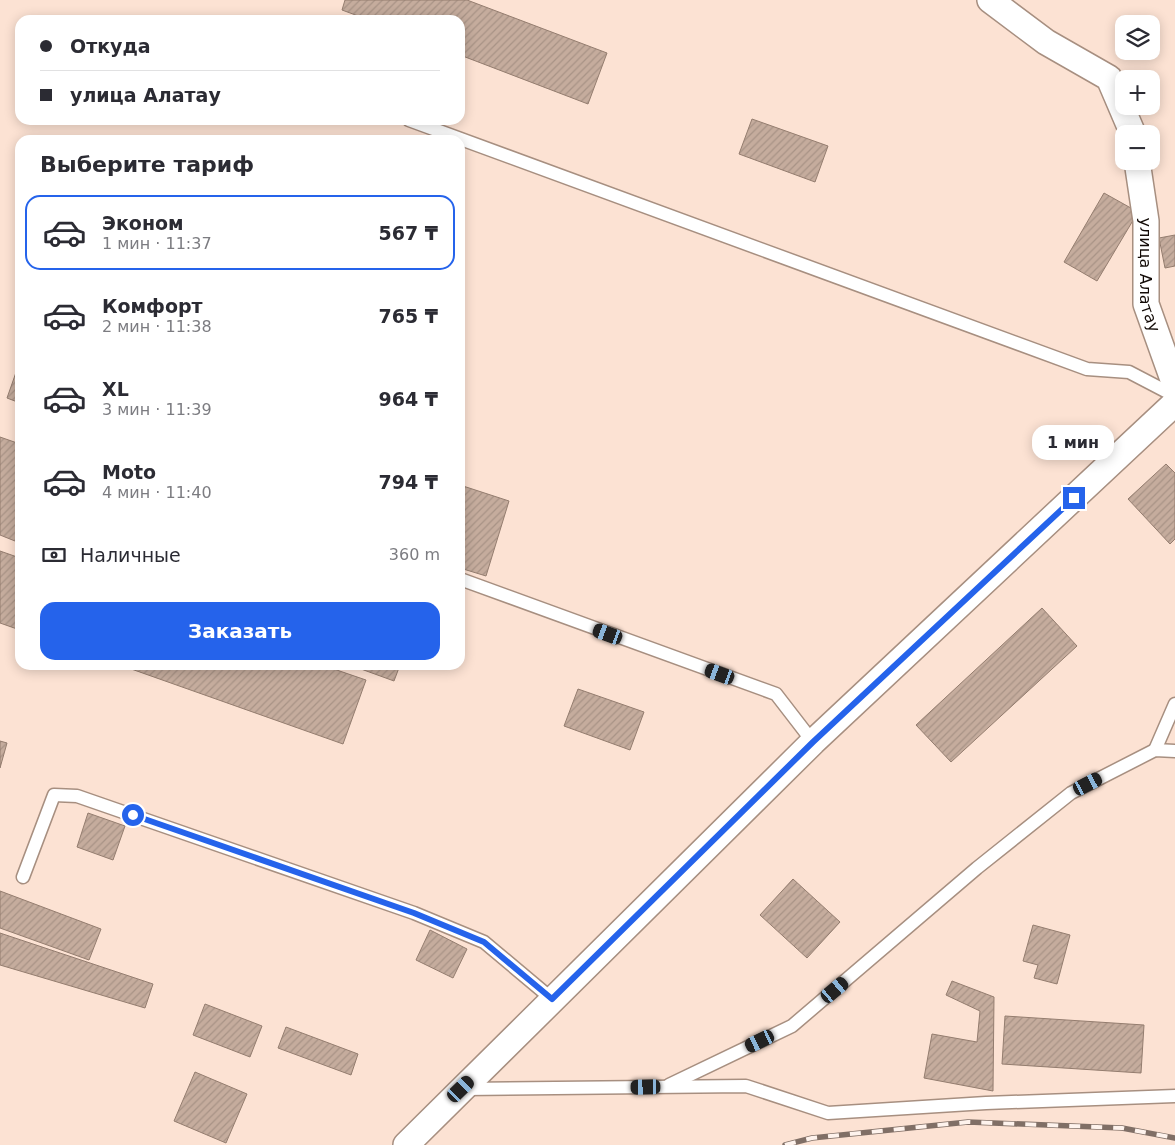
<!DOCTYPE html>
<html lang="ru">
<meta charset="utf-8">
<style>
body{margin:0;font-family:"DejaVu Sans",sans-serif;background:#f7f7f7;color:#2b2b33;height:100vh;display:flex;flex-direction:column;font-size:19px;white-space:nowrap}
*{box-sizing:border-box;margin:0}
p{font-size:16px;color:#7c7c81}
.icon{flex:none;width:28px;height:28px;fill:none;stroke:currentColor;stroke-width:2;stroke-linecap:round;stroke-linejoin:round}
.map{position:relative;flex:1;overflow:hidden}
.details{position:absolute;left:15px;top:135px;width:450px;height:535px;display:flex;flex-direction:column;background:#fff;border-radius:15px;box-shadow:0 2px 12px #0003}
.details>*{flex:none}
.banner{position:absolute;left:15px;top:15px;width:450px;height:110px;border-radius:15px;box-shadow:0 2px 12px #0003;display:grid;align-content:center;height:110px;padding:0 25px;background:#fff}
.tools{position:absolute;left:1115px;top:15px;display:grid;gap:10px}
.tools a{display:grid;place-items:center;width:45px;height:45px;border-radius:10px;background:#fff;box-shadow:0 2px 12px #0003;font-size:25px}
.end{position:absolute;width:22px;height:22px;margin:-11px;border:6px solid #2563eb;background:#fff;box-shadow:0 0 0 2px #fff}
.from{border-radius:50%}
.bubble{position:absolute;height:35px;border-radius:15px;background:#fff;box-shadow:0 2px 12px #0003;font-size:16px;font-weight:800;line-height:35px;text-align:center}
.car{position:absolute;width:15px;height:30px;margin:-15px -8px;border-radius:6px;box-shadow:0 0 4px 1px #0007;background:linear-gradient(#222 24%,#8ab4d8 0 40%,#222 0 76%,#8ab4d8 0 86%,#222 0)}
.banner b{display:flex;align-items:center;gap:18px;height:48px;font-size:19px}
.banner b+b{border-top:1px solid #e1e1e2}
.banner i{width:12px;height:12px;background:#2b2b33}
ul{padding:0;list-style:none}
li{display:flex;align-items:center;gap:15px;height:75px;margin:0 10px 8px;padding:0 15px;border:2px solid transparent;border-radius:15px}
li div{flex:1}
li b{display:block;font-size:19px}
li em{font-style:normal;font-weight:800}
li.current{border-color:#2563eb}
li>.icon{width:45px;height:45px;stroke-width:1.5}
h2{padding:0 25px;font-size:22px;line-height:60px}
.pay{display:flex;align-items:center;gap:12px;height:55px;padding:0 25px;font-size:19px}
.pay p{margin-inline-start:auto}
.button{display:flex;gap:10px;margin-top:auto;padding:10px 25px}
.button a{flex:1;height:58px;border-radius:15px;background:#2563eb;color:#fff;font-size:20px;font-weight:800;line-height:58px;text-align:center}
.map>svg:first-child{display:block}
</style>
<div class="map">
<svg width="1175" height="1145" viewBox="0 0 1175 1145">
<defs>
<pattern id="building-hatch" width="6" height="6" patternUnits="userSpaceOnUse" patternTransform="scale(1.25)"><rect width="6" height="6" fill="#c5ac9d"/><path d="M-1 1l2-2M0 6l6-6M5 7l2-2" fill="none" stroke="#a89386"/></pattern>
</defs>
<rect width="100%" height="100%" fill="#fce2d3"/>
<g fill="url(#building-hatch)" stroke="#947d6f">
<polygon points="345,0 467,0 607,53 588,104 460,55 460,20 369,20 342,10"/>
<polygon points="752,119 828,146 815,182 739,154"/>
<polygon points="1104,193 1138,212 1097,281 1064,262"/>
<polygon points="1175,235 1175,266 1165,268 1159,238"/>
<polygon points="20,361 20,403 7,398"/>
<polygon points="0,437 20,444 20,543 0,535"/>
<polygon points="1166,464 1175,473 1175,539 1170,544 1128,499"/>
<polygon points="460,485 509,501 486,576 460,568"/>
<polygon points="0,551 20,558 20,630 0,623"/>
<polygon points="1042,608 1077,646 951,762 916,725"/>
<polygon points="120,665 322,665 366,680 343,744"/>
<polygon points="350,665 400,665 394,681"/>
<polygon points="578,689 644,712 630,750 564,726"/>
<polygon points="0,741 7,743 0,768"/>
<polygon points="88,813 125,826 113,860 77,847"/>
<polygon points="793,879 840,922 807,958 760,915"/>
<polygon points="0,891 101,929 89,960 0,928"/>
<polygon points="1033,925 1070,935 1057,984 1034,978 1038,965 1023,961"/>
<polygon points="430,930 467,949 453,978 416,960"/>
<polygon points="0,933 153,984 145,1008 0,965"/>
<polygon points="952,981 994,997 993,1091 924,1078 932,1034 977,1042 980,1011 946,995"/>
<polygon points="205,1004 262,1026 250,1057 193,1035"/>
<polygon points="1005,1016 1144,1025 1141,1073 1002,1064"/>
<polygon points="286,1027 358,1054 351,1075 278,1048"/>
<polygon points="195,1072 247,1094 226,1143 174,1121"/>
</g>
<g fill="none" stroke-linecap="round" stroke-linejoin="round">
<g stroke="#a78f80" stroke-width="15">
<g id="lane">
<polyline points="409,120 1087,369 1129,372 1175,396"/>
<polyline points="460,579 776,694 813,742"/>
<polyline points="1155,750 1175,704"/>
<polyline points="23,877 54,795 77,796 414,913 484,942 552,999"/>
<polyline points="669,1085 792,1026 977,868 1071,793 1155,750 1175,751"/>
<polyline points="463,1089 746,1086 828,1113 986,1103 1175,1096"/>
</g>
</g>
<g stroke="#a78f80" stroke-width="28">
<g id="street">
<polyline points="990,0 1046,42 1109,78 1133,134"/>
<path id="s1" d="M1137 161 1146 221V304L1175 385"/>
<polyline points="406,1145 813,742 1175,403"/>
</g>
</g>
<use href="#lane" stroke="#fff" stroke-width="12"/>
<use href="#street" stroke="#fff" stroke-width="25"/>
<g stroke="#806f66" stroke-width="5.5">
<polyline id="rail" points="785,1145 812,1138 968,1122 1122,1128 1175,1138"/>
</g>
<use href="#rail" stroke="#fef3ed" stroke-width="4" stroke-dasharray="11" stroke-linecap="butt"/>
</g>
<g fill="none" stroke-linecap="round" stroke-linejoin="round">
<polyline stroke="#2563eb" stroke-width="6" points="133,815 414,913 484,942 552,999 813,742 1074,498"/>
</g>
<g text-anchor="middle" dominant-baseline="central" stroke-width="5" stroke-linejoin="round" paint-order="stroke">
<g font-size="16" fill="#120a06" stroke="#fef3ed">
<text stroke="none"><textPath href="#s1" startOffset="115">улица Алатау</textPath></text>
</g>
</g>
</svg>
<div class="tools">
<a><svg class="icon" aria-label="layers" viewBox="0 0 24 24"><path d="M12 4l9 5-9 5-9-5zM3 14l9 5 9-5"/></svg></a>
<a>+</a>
<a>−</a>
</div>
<i class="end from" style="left:133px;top:815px"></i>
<i class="end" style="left:1074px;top:498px"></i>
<div class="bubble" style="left:1032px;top:425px;width:82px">1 мин</div>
<i class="car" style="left:608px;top:634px;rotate:290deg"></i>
<i class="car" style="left:720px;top:674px;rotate:290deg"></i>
<i class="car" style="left:1088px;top:784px;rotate:63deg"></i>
<i class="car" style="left:835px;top:990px;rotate:50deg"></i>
<i class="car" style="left:760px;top:1041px;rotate:244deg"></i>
<i class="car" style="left:646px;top:1087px;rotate:269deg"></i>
<i class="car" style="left:461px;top:1089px;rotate:46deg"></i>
<div class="banner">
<b><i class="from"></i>Откуда</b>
<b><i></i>улица Алатау</b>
</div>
<section class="details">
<h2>Выберите тариф</h2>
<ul>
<li class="current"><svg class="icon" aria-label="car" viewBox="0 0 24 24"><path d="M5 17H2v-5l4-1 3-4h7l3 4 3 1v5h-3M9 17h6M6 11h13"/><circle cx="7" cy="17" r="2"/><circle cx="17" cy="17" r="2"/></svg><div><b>Эконом</b><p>1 мин · 11:37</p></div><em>567 ₸</em></li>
<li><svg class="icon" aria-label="car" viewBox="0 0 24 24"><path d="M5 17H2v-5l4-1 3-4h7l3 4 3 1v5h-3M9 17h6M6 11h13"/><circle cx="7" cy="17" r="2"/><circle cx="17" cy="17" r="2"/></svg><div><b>Комфорт</b><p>2 мин · 11:38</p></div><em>765 ₸</em></li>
<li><svg class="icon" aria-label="car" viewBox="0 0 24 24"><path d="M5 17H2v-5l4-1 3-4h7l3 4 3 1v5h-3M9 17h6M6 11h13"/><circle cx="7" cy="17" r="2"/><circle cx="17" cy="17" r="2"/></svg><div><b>XL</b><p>3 мин · 11:39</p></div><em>964 ₸</em></li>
<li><svg class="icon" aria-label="car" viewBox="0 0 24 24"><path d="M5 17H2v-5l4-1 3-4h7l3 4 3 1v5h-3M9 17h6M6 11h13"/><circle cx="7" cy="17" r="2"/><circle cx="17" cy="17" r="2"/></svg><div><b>Moto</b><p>4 мин · 11:40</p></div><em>794 ₸</em></li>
</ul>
<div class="pay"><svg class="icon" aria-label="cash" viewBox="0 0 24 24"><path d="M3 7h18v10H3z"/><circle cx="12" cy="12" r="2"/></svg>Наличные<p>360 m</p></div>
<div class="button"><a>Заказать</a></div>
</section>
</div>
